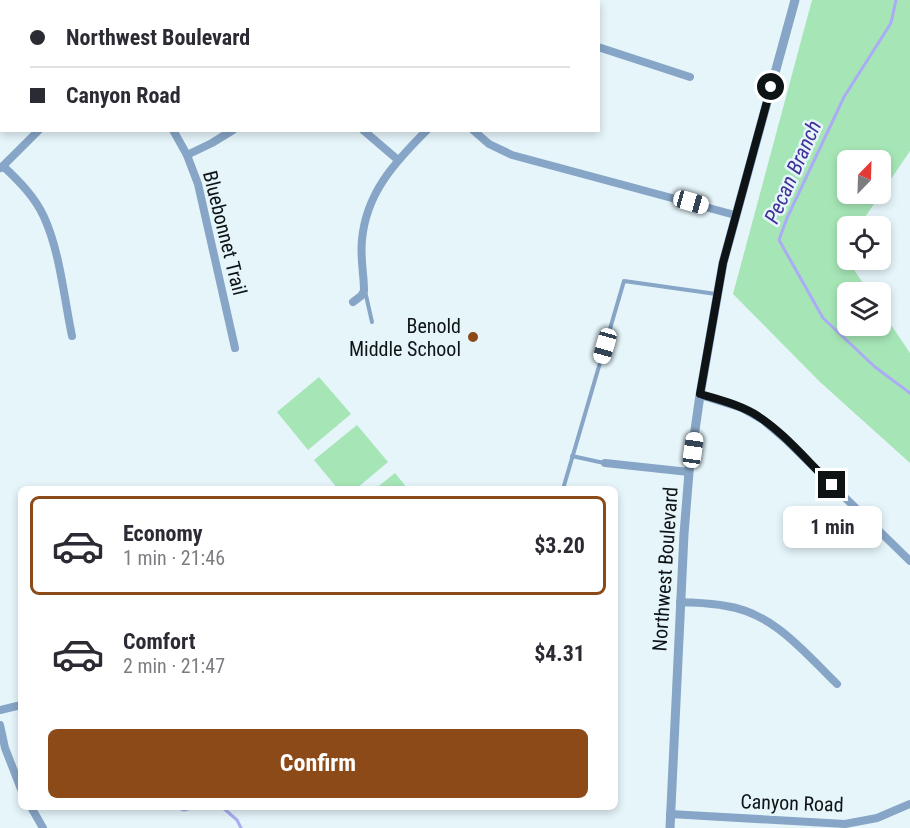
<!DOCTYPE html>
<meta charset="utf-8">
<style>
body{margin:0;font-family:"Roboto Condensed",sans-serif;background:#f7f7f7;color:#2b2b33;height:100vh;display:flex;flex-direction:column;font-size:22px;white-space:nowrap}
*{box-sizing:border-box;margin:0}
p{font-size:20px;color:#7c7c81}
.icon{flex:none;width:33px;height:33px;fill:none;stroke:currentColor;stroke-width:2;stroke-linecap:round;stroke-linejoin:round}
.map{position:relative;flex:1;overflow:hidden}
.details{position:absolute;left:18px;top:486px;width:600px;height:324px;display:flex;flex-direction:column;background:#fff;border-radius:9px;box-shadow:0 3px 9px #0003}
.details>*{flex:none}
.hud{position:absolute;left:0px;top:0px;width:600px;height:132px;box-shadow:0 3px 9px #0003;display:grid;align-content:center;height:132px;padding:0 30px;background:#fff}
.needle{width:39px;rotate:23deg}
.controls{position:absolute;left:837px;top:150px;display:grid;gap:12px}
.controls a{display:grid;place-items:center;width:54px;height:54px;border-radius:9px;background:#fff;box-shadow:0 3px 9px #0003;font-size:30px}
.end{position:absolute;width:27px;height:27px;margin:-14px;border:8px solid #0e1315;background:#fff;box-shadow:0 0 0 3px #fff}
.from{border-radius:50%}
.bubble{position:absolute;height:42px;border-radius:9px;background:#fff;box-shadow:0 3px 9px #0003;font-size:20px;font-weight:700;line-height:42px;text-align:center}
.car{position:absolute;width:18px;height:36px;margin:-18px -9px;border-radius:8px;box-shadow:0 0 4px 2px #0007;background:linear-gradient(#fff 24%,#345 0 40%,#fff 0 76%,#345 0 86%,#fff 0)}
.hud b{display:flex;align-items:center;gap:21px;height:57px;font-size:22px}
.hud b+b{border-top:2px solid #e1e1e2}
.hud i{width:15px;height:15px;background:#2b2b33}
ul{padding:10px 0 0;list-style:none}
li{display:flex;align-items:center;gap:18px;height:99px;margin:0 12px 9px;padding:0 18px;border:3px solid transparent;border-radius:9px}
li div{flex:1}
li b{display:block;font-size:22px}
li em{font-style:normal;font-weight:700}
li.active{border-color:#8c4a18}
li>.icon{width:54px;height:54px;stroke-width:1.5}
.button{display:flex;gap:12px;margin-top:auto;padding:12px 30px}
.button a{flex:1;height:69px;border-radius:9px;background:#8c4a18;color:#fff;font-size:24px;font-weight:700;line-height:69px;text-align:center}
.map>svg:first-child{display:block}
</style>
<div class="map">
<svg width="910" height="828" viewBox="0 0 910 828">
<rect width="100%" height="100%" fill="#e5f5fa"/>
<g fill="#a6e6b6" fill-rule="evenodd">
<polygon points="0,0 80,0 2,2 0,84"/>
<path d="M812 0H910V151L859 226H848L847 244 842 252 869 292H848V326H880L881 310 910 353V463L820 382 733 294ZM880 160V194H848V160Z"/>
<polygon points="319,377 351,414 308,450 277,412"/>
<polygon points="357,425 388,462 356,489 338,489 314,460"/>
<polygon points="395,473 408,489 375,489"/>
</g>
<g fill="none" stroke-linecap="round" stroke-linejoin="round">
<g stroke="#abacf5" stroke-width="3">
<polyline points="896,0 891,23 844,97 787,218 779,240 823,318 875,367 910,393"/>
<polyline points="177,807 184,810 196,807"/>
<polyline points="222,807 237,820 241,828"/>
</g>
<g stroke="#87a5c6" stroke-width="4">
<polyline points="365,291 372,322"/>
<polyline points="572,456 604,463"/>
<polyline points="563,489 624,281 716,294"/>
</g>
<g stroke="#87a5c6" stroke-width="8">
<polyline points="166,2 168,0"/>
<polyline points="363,2 365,0"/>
<polyline points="558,2 559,0"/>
<polyline points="598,47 690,77"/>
<polyline points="173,130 187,155 198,184 235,348"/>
<polyline points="363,130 398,160"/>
<polyline points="473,130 489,144 512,155 735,215"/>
<polyline points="187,155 212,143 233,130"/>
<path d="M3 166C19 181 35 197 44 217 60 252 64 298 72 336"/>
<polyline points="1,168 39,130"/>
<path d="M353 302 361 296 364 291C364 274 360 258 362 240 366 193 395 162 427 130"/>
<polyline points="700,395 742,408 763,420 785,439 910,561"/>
<polyline points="605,463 689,472"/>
<path d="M680 602C696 603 711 603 726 606 774 613 805 653 837 684"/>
<polyline points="0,710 21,705"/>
<polyline points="0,725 5,748 21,789"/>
<polyline points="31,807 43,828"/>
<polyline points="670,814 845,824 877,818 910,804"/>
</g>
<polyline stroke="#87a5c6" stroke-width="9" points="670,828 684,534 689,472 700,395 723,263 795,0"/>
</g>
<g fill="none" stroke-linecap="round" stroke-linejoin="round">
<path stroke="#0e1315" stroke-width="8" d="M771 87 723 263 700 394C718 399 737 404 753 413 783 431 807 461 832 485"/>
</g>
<circle fill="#8c4a18" stroke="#e5f5fa" stroke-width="2" cx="473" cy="337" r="6"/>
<g text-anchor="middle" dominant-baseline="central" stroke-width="5" stroke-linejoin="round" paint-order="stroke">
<g font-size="20" fill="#0e1315" stroke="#e5f5fa">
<text transform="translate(225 233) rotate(76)">Bluebonnet Trail</text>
<text transform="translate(665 569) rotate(-86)">Northwest Boulevard</text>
<text transform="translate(792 803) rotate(2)">Canyon Road</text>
</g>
<g font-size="20" fill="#0e1315" stroke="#e5f5fa" text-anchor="end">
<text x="461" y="326">Benold<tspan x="461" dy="23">Middle School</tspan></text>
</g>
<g font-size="21" font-style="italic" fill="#413198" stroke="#e5f5fa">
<text transform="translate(793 172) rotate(-66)">Pecan Branch</text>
</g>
</g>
</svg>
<div class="controls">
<a><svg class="needle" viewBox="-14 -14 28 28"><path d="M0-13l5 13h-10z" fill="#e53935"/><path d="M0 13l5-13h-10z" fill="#7c7c81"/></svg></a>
<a><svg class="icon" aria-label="locate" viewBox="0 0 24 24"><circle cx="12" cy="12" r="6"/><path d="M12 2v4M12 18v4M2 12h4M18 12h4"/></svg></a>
<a><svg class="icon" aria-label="layers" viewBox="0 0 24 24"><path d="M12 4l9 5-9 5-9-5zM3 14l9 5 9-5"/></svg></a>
</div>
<i class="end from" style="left:771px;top:87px"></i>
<i class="end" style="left:832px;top:485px"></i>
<div class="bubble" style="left:783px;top:506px;width:99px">1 min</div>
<i class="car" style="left:691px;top:202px;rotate:106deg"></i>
<i class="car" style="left:605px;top:346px;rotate:196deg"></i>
<i class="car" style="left:693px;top:450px;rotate:8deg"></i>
<div class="hud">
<b><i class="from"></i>Northwest Boulevard</b>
<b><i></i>Canyon Road</b>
</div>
<section class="details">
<ul>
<li class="active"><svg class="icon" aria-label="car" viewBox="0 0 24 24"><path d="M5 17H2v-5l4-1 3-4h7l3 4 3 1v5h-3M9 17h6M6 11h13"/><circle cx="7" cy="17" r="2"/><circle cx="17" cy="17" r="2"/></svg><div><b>Economy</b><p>1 min · 21:46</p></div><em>$3.20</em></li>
<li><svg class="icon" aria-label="car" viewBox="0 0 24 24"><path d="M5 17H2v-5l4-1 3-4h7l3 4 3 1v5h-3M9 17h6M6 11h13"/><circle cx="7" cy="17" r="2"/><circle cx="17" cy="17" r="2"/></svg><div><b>Comfort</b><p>2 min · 21:47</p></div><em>$4.31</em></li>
</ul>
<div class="button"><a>Confirm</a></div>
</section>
</div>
